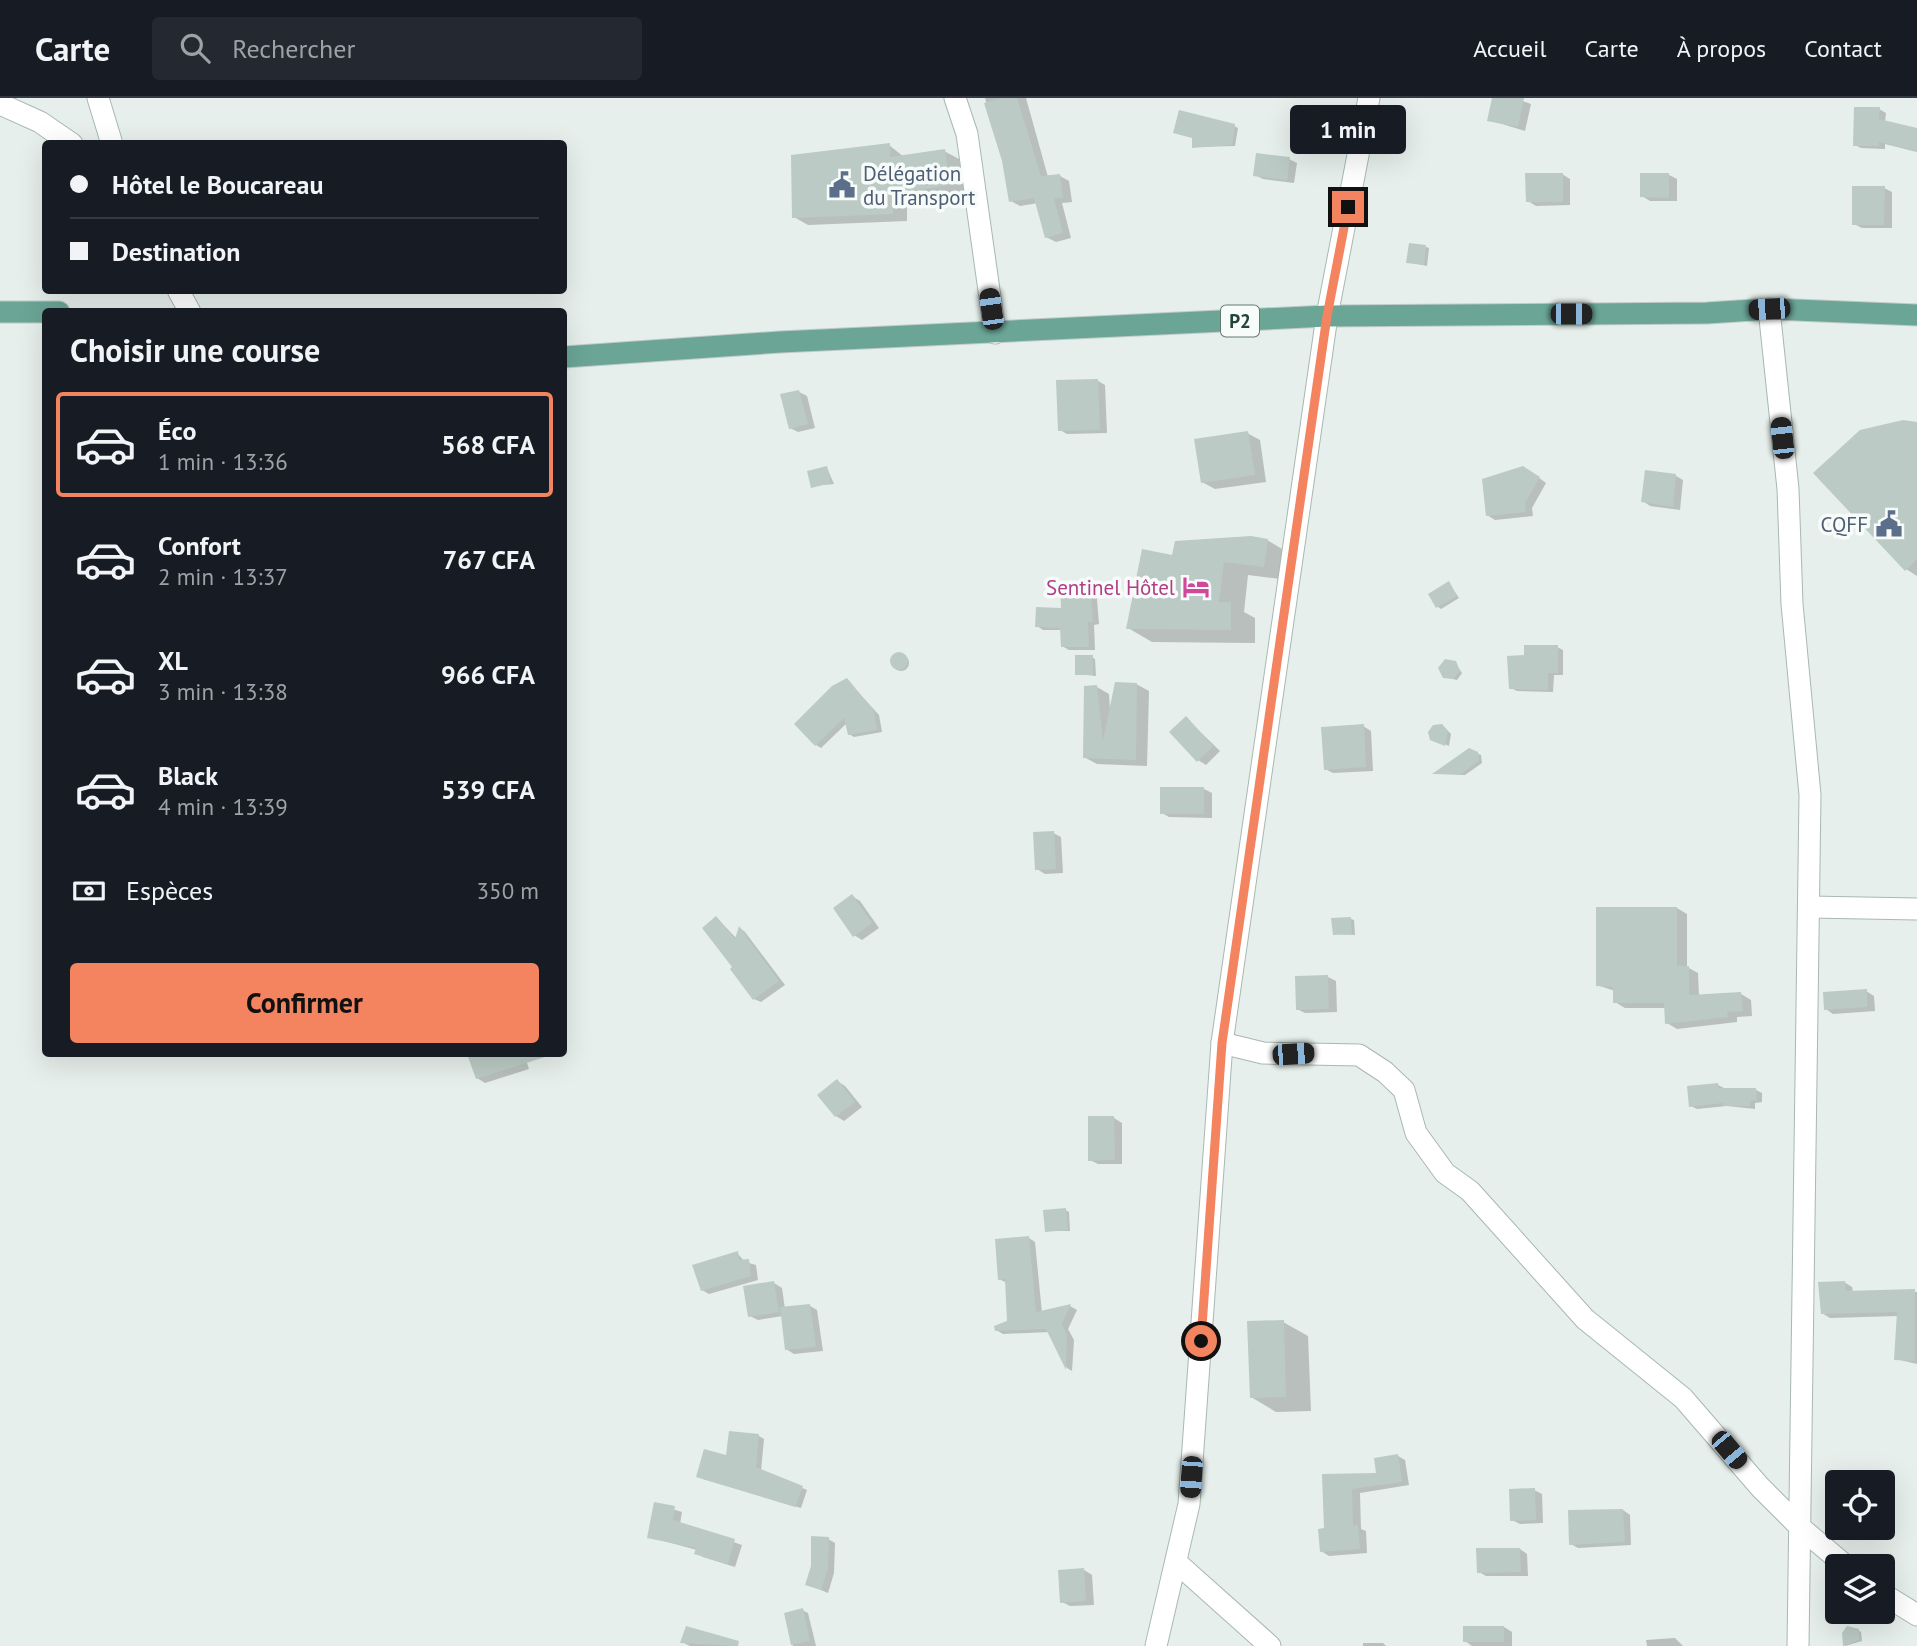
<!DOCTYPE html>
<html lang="fr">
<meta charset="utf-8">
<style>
body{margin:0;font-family:"PT Sans",sans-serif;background:#242831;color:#f1f3f6;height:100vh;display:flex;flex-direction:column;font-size:26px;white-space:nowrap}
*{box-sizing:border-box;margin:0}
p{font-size:23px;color:#9ea1a6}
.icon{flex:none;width:38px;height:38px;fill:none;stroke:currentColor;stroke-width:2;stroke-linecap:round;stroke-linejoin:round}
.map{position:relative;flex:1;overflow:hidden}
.sheet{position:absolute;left:42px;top:210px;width:525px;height:749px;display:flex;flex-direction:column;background:#171b24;border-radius:7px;box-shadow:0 7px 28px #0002}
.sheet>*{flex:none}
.top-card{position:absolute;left:42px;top:42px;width:525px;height:154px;border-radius:7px;box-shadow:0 7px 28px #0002;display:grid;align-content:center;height:154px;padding:0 28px;background:#171b24}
.tools{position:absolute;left:1825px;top:1372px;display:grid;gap:14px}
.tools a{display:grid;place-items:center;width:70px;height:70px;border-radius:7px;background:#171b24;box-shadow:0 7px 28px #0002;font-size:35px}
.end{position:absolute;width:32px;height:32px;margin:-16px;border:9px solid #f4845f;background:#111;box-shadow:0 0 0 4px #111}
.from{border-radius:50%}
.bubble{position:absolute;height:49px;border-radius:7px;background:#171b24;box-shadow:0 7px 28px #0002;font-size:23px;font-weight:700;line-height:49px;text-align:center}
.car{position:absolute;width:21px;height:42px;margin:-21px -10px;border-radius:9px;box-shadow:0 0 5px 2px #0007;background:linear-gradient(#222 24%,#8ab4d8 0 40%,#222 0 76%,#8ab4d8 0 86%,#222 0)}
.top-card b{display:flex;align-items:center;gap:24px;height:66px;font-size:26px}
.top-card b+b{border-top:2px solid #363941}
.top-card i{width:18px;height:18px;background:#f1f3f6}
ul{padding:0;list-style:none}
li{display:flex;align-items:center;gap:21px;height:105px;margin:0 14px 10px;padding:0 14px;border:4px solid transparent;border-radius:7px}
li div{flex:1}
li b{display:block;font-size:26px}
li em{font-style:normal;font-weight:700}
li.selected{border-color:#f4845f}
li>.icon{width:63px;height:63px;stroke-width:1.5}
h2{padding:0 28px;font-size:32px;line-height:84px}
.pay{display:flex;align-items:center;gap:18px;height:77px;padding:0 28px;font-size:26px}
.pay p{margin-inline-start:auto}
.cta{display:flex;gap:14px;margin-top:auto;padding:14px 28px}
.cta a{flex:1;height:80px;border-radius:7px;background:#f4845f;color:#111;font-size:28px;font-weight:700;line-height:80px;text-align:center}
header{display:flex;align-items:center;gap:42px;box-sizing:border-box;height:98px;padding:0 35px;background:#171b24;border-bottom:2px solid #363941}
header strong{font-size:33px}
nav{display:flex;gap:38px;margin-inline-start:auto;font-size:24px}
.search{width:490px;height:63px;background:#242831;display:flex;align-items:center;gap:18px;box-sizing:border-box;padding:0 24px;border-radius:7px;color:#9ea1a6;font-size:26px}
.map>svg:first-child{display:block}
</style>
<header>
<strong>Carte</strong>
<div class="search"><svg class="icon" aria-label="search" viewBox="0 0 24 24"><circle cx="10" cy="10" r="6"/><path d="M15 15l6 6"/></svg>Rechercher</div>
<nav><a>Accueil</a><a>Carte</a><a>À propos</a><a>Contact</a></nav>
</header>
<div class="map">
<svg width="1917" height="1548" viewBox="0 0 1917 1548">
<rect width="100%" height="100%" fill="#e6efeb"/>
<g fill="#0003">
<polygon points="985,0 1026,0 1048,79 1060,78 1069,83 1072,104 1062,105 1071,140 1056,144 1046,139 1038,105 1020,108 1011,103 1003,62"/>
<polygon points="1494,0 1515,0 1531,6 1525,33 1489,22"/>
<polygon points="1879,11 1886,15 1885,24 1917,32 1917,54 1885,46 1885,51 1861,50 1855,47"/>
<polygon points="1234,28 1238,30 1235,48 1194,49"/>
<polygon points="889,47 904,59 944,53 959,61 965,95 907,103 907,123 808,127 794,119"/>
<polygon points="1289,61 1297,65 1294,85 1263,81 1255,77"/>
<polygon points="1562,76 1570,81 1570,107 1536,108 1528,103"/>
<polygon points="1669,77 1677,81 1677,103 1650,103 1642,98"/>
<polygon points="1884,90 1892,94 1892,130 1862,130 1854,126"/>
<polygon points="1426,149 1429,150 1427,168 1408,164"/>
<polygon points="1098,283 1105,287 1107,335 1067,336 1060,332"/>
<polygon points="799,294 807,298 815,330 798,334 790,330"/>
<polygon points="1917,325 1917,478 1906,471"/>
<polygon points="1247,335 1260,342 1266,384 1215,391 1202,384"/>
<polygon points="827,370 834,386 813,388"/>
<polygon points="1531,374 1546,385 1532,410 1533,418 1495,422 1487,417"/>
<polygon points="1676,378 1683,382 1680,412 1650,408 1643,403"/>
<polygon points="1267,442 1292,457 1289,482 1248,477 1244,514 1255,520 1255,545 1152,544 1128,530 1174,459"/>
<polygon points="1090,484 1096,488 1099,526 1094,527 1095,552 1069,552 1062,548 1062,532 1043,532 1037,528 1063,512"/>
<polygon points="1449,485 1459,500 1441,511 1438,509"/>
<polygon points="1557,549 1563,552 1563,577 1554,577 1553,594 1517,593 1511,590 1525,559"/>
<circle cx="901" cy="565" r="8"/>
<polygon points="1092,559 1095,561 1096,578 1077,576"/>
<polygon points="1455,565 1462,575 1457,582 1444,579"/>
<polygon points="847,582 879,617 882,634 854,639 849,636 847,625 821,650 816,647"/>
<polygon points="1136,586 1149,593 1147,668 1097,666 1084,659 1097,589 1109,596 1110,611"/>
<polygon points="1186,620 1220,653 1206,667 1198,662"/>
<polygon points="1363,628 1371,633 1373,673 1333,675 1325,671"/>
<polygon points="1445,630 1451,636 1449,648 1432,641"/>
<polygon points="1469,652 1481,657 1482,665 1465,677 1435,676"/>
<polygon points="1204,691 1212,695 1212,720 1169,719 1162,715"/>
<polygon points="1053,735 1061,739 1063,775 1045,776 1037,771"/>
<polygon points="852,798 860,803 879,830 862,842 854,837"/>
<polygon points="1677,810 1687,816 1687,869 1698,875 1699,898 1741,896 1751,902 1752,918 1737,919 1737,924 1677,931 1667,925 1666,910 1625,910 1615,904 1615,893 1597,887"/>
<polygon points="717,820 737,841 740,830 745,834 785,887 761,904 754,901 735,869"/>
<polygon points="1351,821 1354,822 1355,837 1334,836"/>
<polygon points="1328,879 1336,883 1337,914 1305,915 1297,911"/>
<polygon points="1866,893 1874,898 1875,913 1833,916 1826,911"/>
<polygon points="469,956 524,956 529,971 485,985 477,980"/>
<polygon points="837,983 845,988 862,1009 844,1023 836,1018"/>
<polygon points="1718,987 1724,990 1756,992 1762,995 1762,1004 1755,1005 1755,1011 1727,1008 1697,1011 1691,1008"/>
<polygon points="1114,1020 1122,1025 1122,1066 1098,1066 1090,1062"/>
<polygon points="1065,1112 1069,1114 1070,1133 1046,1133"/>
<polygon points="1029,1140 1035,1144 1042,1215 1070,1208 1077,1212 1068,1231 1074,1242 1072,1273 1067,1270 1050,1234 1003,1236 996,1232 1009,1225 1007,1185 999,1181"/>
<polygon points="737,1155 745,1164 756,1167 758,1182 709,1196 702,1192"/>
<polygon points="1844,1184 1852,1189 1853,1194 1917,1194 1917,1266 1896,1261 1898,1218 1830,1220 1822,1215"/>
<polygon points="774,1185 782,1190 785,1211 810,1208 817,1212 823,1253 794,1256 786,1251 783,1218 758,1222 750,1218"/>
<polygon points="1283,1224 1308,1238 1311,1313 1276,1314 1251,1299"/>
<polygon points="759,1338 764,1341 761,1373 807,1392 801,1410 703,1381"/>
<polygon points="1398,1358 1405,1362 1409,1387 1360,1395 1361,1431 1366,1433 1367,1455 1329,1458 1321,1453 1325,1432 1324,1378 1378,1376"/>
<polygon points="1534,1392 1542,1396 1543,1425 1520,1426 1512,1422"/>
<polygon points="655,1406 682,1414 680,1426 742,1447 735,1469 703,1459 696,1455 697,1452 649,1439"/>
<polygon points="1623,1412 1630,1417 1631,1447 1578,1450 1571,1446"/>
<polygon points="828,1441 835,1445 834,1475 828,1495 807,1486"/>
<polygon points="1520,1451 1527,1456 1528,1478 1486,1478 1479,1474"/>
<polygon points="1084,1472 1092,1477 1094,1507 1070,1508 1062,1504"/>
<polygon points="802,1512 808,1515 816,1548 793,1548 786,1516"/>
<polygon points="1464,1529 1504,1529 1512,1534 1512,1548 1472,1548 1465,1543"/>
<polygon points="1858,1532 1861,1534 1862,1543 1845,1548 1845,1533"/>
<polygon points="1675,1540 1683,1548 1647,1548 1646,1542"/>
<polygon points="682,1544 735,1546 738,1548 690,1548"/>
<polygon points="1363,1545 1383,1545 1386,1548 1363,1548"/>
</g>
<g fill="#bbcac4">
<polygon points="1001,0 1017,0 1041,78 1060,76 1063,100 1054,101 1063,135 1045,140 1034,100 1009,104 1002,63 984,5"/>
<polygon points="1492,0 1524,0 1518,29 1487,23"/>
<polygon points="1854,9 1880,9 1879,21 1917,30 1917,53 1879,44 1879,48 1853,48"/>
<polygon points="1179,12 1235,26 1232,47 1192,50 1192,40 1173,35"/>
<polygon points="890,45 890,59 945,51 950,87 892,96 893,116 792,120 791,57"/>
<polygon points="1256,55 1290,59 1287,82 1253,78"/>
<polygon points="1525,75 1563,75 1563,104 1526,104"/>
<polygon points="1640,75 1669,75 1669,100 1640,99"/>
<polygon points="1852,88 1885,88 1884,127 1852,127"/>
<polygon points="1409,145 1426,147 1424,167 1406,165"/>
<polygon points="1098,281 1100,332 1058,333 1056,282"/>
<polygon points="799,292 808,326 789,331 780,296"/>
<polygon points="1903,322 1917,324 1917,461 1905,473 1813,375 1860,332"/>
<polygon points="1248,333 1255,377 1201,385 1194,341"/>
<polygon points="827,368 831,385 811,390 807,373"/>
<polygon points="1523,368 1540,379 1525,405 1526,414 1486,418 1482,381"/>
<polygon points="1645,372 1676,376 1673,409 1641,404"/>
<polygon points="1251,438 1268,441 1264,469 1224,464 1219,504 1231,504 1231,532 1126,531 1142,451 1172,457 1175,443"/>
<polygon points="1090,482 1093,524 1088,524 1089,549 1061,549 1060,530 1035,529 1036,509 1061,510 1060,484"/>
<polygon points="1449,483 1457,498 1436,510 1428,496"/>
<polygon points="1524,547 1558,547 1558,575 1548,575 1548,592 1509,591 1507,558 1524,557"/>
<circle cx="899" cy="563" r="9"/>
<rect x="1075" y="557" width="18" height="20"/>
<polygon points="1445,561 1456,563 1460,573 1453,581 1443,580 1438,570"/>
<polygon points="847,580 874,613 877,632 848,637 844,620 815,648 794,626 832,588"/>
<polygon points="1115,584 1137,585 1136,662 1083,660 1084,588 1097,587 1103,643"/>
<polygon points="1186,618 1213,648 1197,664 1169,634"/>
<polygon points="1364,626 1366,669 1324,672 1321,629"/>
<polygon points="1442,626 1448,633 1445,648 1430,642 1428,634 1433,627"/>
<polygon points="1469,650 1478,654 1479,663 1461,676 1432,676"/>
<rect x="1160" y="689" width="44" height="27"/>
<polygon points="1054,733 1056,771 1035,772 1033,734"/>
<polygon points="852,796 872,825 853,839 833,810"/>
<polygon points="1596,809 1677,809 1677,868 1689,868 1689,897 1741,894 1743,913 1727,914 1728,919 1665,926 1664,905 1613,905 1613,889 1596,888"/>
<polygon points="716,818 735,841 739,828 779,883 753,902 730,871 732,869 702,830"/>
<polygon points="1351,819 1352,836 1333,837 1331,820"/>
<polygon points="1328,877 1329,911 1296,912 1295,878"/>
<polygon points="1867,891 1867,909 1824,912 1823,894"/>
<polygon points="467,956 544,956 545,959 476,981"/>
<polygon points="837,981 855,1004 835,1019 817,997"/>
<polygon points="1718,985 1719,990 1756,990 1757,1002 1750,1003 1750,1008 1723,1008 1723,1005 1689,1009 1687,988"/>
<polygon points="1088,1018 1114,1018 1115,1062 1088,1063"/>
<polygon points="1066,1110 1068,1132 1045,1134 1043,1112"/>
<polygon points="1029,1138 1036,1214 1071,1206 1062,1226 1067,1237 1066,1272 1046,1231 995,1233 994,1228 1007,1223 1005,1181 998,1182 995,1141"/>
<polygon points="738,1153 739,1162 749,1161 751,1178 701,1193 692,1167"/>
<polygon points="774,1183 779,1214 748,1219 743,1188"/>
<polygon points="1845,1183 1846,1193 1915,1191 1915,1263 1894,1262 1897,1214 1821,1216 1818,1184"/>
<polygon points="810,1206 816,1249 785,1252 780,1209"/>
<polygon points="1284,1222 1286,1299 1250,1300 1247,1223"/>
<polygon points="729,1333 759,1336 756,1369 803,1388 795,1409 696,1379 704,1351 726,1357"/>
<polygon points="1398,1356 1402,1384 1352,1391 1353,1428 1358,1427 1360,1451 1320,1454 1318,1431 1324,1430 1322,1376 1376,1375 1374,1360"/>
<polygon points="1535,1390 1536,1422 1510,1423 1509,1391"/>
<polygon points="654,1404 675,1408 673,1422 735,1441 728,1466 694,1456 696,1450 647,1440"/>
<polygon points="1623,1411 1625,1444 1569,1447 1568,1412"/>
<polygon points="811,1438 829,1439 828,1471 821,1492 805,1487 811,1468"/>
<polygon points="1476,1450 1520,1450 1521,1474 1477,1475"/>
<polygon points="1084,1470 1086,1503 1060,1505 1058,1472"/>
<polygon points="803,1510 810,1543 791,1547 784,1515"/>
<polygon points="686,1528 739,1543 738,1548 680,1545"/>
<rect x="1463" y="1528" width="41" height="16"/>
<polygon points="1847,1528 1859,1531 1859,1542 1843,1548 1842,1535"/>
</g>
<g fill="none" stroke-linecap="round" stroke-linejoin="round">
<g stroke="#a8b8b2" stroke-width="23">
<g id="minor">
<polyline points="98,0 112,46"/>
<polyline points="955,0 967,36 995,235"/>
<polyline points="0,6 40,24 72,46"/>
<polyline points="178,192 190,214"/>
<polyline points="1769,211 1788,391 1792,506 1810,697 1798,1548"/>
<polyline points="1809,809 1917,811"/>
<polyline points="1222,945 1263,955 1359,957 1385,974 1404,992 1416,1035 1445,1075 1470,1093 1585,1221 1683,1300 1760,1389 1801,1430 1846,1468"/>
<polyline points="1176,1464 1270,1548"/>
<polyline points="1883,1496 1917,1517"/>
<polyline points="1156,1548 1189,1406 1222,945 1327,218 1369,0"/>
</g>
</g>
<g stroke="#c2cac8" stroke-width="23">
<g id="major">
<polyline points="0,214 59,214"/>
<polyline points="564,259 780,244 1327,218 1707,215 1769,211 1917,217"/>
</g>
</g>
<use href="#minor" stroke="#fff" stroke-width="21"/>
<use href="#major" stroke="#6aa596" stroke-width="21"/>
</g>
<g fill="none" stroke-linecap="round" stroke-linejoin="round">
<polyline stroke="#f4845f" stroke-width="9" points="1201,1243 1222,945 1327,218 1348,109"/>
</g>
<defs>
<g id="civic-bare" transform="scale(2.1)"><path d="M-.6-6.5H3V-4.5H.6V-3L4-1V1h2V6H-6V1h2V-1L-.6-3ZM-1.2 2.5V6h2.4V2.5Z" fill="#5c6f8a" stroke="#f7fbf9" stroke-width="2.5" paint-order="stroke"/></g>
<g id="hotel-bare" transform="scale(2.1)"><path d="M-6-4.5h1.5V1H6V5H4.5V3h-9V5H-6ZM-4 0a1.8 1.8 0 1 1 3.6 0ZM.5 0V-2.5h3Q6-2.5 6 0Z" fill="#d1479c" stroke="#f7fbf9" stroke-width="2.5" paint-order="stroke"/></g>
</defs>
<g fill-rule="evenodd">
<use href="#civic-bare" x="842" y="87"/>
<use href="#civic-bare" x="1889" y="426"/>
<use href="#hotel-bare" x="1196" y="489"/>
</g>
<g text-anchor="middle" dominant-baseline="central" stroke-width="7" stroke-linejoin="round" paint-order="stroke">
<rect fill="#f7fbf9" stroke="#637a73" stroke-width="2" x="1221" y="207.5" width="38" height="31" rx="5"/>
<g font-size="19" font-weight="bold" fill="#24423a">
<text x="1240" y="223">P2</text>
</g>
<g font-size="21" fill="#4e5e75" stroke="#f7fbf9" text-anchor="start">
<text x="863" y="75">Délégation<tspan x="863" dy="24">du Transport</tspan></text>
<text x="1868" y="426" text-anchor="end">CQFF</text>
</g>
<g font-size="21" fill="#b23c85" stroke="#f7fbf9" text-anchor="end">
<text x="1175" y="489">Sentinel Hôtel</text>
</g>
</g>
</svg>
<div class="tools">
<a><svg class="icon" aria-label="locate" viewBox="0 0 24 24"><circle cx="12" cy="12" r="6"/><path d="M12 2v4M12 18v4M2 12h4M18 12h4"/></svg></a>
<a><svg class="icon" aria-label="layers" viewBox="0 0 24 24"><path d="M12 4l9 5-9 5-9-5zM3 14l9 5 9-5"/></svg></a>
</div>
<i class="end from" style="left:1201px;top:1243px"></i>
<i class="end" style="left:1348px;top:109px"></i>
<div class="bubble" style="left:1290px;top:7px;width:116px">1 min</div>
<i class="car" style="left:991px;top:211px;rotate:352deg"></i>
<i class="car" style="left:1769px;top:211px;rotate:267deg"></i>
<i class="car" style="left:1571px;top:216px;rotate:90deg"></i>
<i class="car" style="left:1782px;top:340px;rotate:354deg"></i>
<i class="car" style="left:1293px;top:956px;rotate:86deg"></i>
<i class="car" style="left:1729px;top:1352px;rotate:140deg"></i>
<i class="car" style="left:1191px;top:1379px;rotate:184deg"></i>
<div class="top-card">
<b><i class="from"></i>Hôtel le Boucareau</b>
<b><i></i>Destination</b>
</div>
<section class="sheet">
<h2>Choisir une course</h2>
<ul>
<li class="selected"><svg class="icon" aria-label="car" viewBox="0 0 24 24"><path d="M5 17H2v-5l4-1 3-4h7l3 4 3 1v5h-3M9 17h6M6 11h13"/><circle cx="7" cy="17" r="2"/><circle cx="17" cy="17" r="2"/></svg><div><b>Éco</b><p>1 min · 13:36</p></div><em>568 CFA</em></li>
<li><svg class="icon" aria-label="car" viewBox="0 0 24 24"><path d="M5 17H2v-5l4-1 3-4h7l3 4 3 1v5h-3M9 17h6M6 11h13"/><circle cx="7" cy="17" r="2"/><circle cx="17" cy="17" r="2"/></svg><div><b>Confort</b><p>2 min · 13:37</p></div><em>767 CFA</em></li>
<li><svg class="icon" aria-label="car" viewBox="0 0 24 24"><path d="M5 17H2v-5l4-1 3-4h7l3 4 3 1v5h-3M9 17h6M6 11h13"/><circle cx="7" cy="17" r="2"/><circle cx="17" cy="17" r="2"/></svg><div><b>XL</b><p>3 min · 13:38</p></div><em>966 CFA</em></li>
<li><svg class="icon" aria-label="car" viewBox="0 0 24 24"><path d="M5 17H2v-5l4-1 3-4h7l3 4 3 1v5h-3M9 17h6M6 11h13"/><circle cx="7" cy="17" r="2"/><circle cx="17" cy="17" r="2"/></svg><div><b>Black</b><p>4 min · 13:39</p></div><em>539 CFA</em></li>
</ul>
<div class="pay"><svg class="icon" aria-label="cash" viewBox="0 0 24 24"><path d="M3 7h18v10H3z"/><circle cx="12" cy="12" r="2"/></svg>Espèces<p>350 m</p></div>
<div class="cta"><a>Confirmer</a></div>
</section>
</div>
